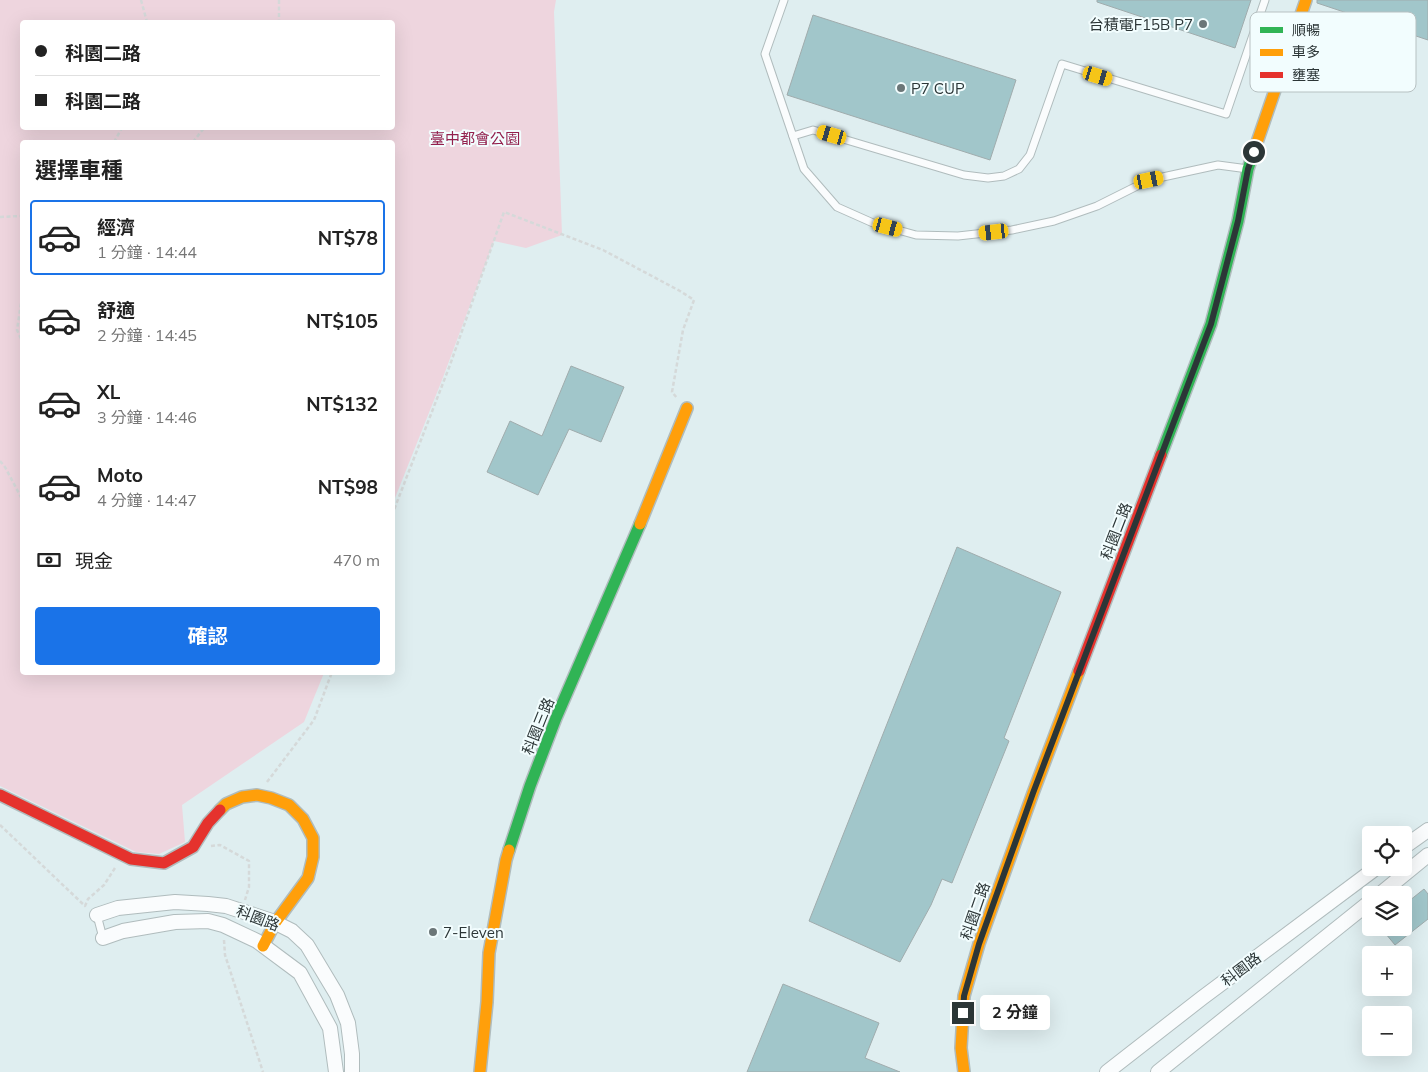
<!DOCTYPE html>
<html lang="zh-TW">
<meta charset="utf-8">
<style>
body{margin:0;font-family:Mulish,"Noto Sans TC",sans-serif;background:#f6f6f6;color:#222;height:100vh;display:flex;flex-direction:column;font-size:19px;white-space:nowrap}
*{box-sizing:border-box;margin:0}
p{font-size:16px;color:#767676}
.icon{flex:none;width:28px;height:28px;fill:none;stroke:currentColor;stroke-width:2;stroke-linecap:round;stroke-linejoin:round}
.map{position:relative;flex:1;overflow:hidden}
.panel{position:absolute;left:20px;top:140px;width:375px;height:535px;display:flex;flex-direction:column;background:#fff;border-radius:5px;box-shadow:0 5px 20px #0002}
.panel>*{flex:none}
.banner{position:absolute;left:20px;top:20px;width:375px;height:110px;border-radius:5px;box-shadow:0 5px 20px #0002;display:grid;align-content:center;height:110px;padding:0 15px;background:#fff}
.buttons{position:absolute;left:1362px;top:826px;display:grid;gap:10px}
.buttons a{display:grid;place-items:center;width:50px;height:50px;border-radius:5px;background:#fff;box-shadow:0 5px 20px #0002;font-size:25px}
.end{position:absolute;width:22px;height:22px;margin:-11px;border:6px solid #2c3637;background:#fff;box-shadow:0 0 0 2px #fff}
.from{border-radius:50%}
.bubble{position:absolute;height:35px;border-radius:5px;background:#fff;box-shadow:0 5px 20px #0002;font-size:16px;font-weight:700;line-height:35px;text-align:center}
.car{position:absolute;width:15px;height:30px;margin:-15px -8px;border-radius:6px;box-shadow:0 0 4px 1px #0007;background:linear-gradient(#f5c518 24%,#345 0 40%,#f5c518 0 76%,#345 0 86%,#f5c518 0)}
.banner b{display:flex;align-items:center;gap:18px;height:48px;font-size:19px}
.banner b+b{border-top:1px solid #e0e0e0}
.banner i{width:12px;height:12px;background:#222}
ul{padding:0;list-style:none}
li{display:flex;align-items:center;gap:15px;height:75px;margin:0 10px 8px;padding:0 5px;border:2px solid transparent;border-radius:5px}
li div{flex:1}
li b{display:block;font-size:19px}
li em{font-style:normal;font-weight:700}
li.on{border-color:#1a73e8}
li>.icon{width:45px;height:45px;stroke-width:1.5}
h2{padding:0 15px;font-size:22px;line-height:60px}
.pay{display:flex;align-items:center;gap:12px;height:55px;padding:0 15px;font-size:19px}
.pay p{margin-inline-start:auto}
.button{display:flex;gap:10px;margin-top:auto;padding:10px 15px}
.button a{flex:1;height:58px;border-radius:5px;background:#1a73e8;color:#fff;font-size:20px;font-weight:700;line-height:58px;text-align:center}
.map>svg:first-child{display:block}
</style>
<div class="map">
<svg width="1428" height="1072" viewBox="0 0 1428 1072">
<rect width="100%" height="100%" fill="#dfeef0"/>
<path fill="#eed5de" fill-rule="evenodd" d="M0 0H556L554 12 562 235 526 248 494 241 442 380 393 503 392 142H22V672L324 673 304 722 182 805 185 842 159 854 136 852 0 786ZM22 22H392V128H22Z"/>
<g fill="#a1c6ca" stroke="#a0acad">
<polygon points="1097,0 1251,0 1235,48 1097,2"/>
<polygon points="1317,0 1428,0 1428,40 1317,3"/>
<polygon points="813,15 1016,80 990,160 787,95"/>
<polygon points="571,366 624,387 601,442 569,429 538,495 487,472 510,421 542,436"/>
<polygon points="957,547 1061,592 1004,738 1009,741 952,883 942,879 931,905 900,962 809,921"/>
<polygon points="1424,889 1428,894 1428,919 1395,945 1381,928 1404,928 1404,905"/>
<polygon points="783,984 879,1023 865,1058 900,1072 747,1072"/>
</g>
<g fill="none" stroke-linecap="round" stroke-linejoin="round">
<g stroke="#b0bcbd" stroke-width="9">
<g id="lane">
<polyline points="784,0 765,54 804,169 837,207 873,223 916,235 958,236 1012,230 1054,221 1097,206 1149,180 1218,165 1248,169"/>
<polyline points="793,136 813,130 964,175 988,178 1004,176 1019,169 1030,155 1062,64 1226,114 1265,0"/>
<polyline points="97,915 103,938"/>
</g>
</g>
<g stroke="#b0bcbd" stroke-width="16">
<g id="street">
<polyline points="1404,847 1428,830"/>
<polyline points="1379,895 1428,855"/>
<polyline points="97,915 118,908 175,902 208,904 226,906 272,921 292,931 307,945 337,995 348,1023 352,1054 352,1072"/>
<polyline points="103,938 123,931 175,922 208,921 223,925 257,941 300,973 330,1028 336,1072"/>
<polyline points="1107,1072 1202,998 1376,868"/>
<polyline points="1158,1072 1371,901"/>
</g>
</g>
<g stroke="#b0bcbd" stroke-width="14">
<g id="fast">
<polyline points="1161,455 1211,324 1238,221 1248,169 1253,154"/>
<polyline points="509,850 530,786 556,718 640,524"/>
</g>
</g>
<g stroke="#b0bcbd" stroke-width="14">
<g id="slow">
<polyline points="1253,154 1306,0"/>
<polyline points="640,524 687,408"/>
<polyline points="220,810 226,804 242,797 257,795 271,798 289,805 303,819 313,838 313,857 308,878 275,923 263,946"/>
<polyline points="480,1072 487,1002 489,953 506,860 509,850"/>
<polyline points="964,1072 961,1048 964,996 979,944 1033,793 1079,671"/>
</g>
</g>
<g stroke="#b0bcbd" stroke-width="14">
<g id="jam">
<polyline points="1079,671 1161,455"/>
<polyline points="0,795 131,859 164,863 193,847 208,823 220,810"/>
</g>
</g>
<g stroke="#d5d9d9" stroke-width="2.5" stroke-dasharray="4 2.5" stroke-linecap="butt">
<polyline points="141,0 147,22"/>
<polyline points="279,0 279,22"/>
<polyline points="114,142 122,128"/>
<polyline points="193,142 204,128"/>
<polyline points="0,217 20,216 22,217"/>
<polyline points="22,297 17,330 22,341"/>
<polyline points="0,461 5,467 22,499"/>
<polyline points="392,515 450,365 504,212 603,250 680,291 694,300 683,330 672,392 677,398"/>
<polyline points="267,782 314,720 332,672"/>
<polyline points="0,825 85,906 88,899 104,885 115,868"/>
<polyline points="211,846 220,845 249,861 249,887 245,900"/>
<polyline points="224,940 225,955 263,1072"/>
</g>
<use href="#lane" stroke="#fafcfd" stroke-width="7"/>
<use href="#street" stroke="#fafcfd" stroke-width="14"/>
<use href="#fast" stroke="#30b455" stroke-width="11"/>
<use href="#slow" stroke="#ff9f0a" stroke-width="11"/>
<use href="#jam" stroke="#e5322d" stroke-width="11"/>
</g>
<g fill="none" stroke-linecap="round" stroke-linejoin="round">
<polyline stroke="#2c3637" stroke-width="6" points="963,1013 964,996 979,944 1033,793 1211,324 1238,221 1248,169 1254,152"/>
</g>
<g fill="#6b7678" stroke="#f2fdfe" stroke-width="2">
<circle cx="1203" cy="24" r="5"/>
<circle cx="901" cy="88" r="5"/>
<circle cx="433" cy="932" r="5"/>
</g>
<g text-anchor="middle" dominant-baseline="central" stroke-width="4" stroke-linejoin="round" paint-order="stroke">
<g font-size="15" fill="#2c3637" stroke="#f2fdfe" text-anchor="start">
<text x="1193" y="24" text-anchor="end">台積電F15B P7</text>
<text x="911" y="88">P7 CUP</text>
<text x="443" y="932">7-Eleven</text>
</g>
<g font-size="15" fill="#93204d" stroke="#f2fdfe">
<text x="475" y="138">臺中都會公園</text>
</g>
<g font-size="15" fill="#2c3637" stroke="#f2fdfe">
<text transform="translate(1116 531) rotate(-69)">科園二路</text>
<text transform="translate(538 726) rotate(-68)">科園三路</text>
<text transform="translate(975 911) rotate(-71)">科園二路</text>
<text transform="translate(258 918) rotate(21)">科園路</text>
<text transform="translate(1241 969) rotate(-37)">科園路</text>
</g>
</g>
<rect x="1250" y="12" width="166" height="80" rx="8" fill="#f2fdfe" stroke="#b7c1c2" stroke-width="1"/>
<rect x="1260" y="27" width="23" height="6" fill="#30b455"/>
<rect x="1260" y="49" width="23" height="7" fill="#ff9f0a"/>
<rect x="1260" y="72" width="23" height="6" fill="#e5322d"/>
<g font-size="14" fill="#2c3637">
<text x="1292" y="35">順暢</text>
<text x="1292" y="57">車多</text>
<text x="1292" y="80">壅塞</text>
</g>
</svg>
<div class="buttons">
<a><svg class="icon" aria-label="locate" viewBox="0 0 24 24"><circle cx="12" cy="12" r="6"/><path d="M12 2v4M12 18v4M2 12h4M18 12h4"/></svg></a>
<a><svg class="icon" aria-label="layers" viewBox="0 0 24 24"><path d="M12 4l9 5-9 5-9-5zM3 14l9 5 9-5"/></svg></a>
<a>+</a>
<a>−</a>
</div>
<i class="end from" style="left:1254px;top:152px"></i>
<i class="end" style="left:963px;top:1013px"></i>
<div class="bubble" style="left:980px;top:995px;width:70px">2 分鐘</div>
<i class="car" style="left:1098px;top:76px;rotate:107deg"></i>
<i class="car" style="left:832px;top:135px;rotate:286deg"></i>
<i class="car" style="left:1149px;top:180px;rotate:78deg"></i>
<i class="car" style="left:888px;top:227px;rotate:105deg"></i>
<i class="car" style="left:994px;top:232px;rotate:264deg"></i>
<div class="banner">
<b><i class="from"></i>科園二路</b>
<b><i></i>科園二路</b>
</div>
<section class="panel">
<h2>選擇車種</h2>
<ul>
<li class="on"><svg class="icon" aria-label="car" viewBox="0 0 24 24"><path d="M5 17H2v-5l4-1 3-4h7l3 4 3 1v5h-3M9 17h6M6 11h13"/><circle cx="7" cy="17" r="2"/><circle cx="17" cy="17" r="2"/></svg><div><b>經濟</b><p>1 分鐘 · 14:44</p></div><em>NT$78</em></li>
<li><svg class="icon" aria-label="car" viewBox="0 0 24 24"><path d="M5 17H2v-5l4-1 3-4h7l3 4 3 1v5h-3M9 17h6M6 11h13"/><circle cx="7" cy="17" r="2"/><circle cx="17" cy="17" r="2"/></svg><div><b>舒適</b><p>2 分鐘 · 14:45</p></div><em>NT$105</em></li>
<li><svg class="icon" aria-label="car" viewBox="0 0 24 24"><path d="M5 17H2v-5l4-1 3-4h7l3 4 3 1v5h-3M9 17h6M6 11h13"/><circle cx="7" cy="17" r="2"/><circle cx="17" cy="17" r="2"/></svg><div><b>XL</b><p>3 分鐘 · 14:46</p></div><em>NT$132</em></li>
<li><svg class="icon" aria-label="car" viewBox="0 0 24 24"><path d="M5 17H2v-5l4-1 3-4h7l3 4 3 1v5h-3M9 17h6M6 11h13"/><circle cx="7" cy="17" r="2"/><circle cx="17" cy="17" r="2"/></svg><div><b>Moto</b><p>4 分鐘 · 14:47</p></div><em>NT$98</em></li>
</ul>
<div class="pay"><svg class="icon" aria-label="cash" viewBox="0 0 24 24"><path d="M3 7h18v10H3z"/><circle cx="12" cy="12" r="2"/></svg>現金<p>470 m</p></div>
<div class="button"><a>確認</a></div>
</section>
</div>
